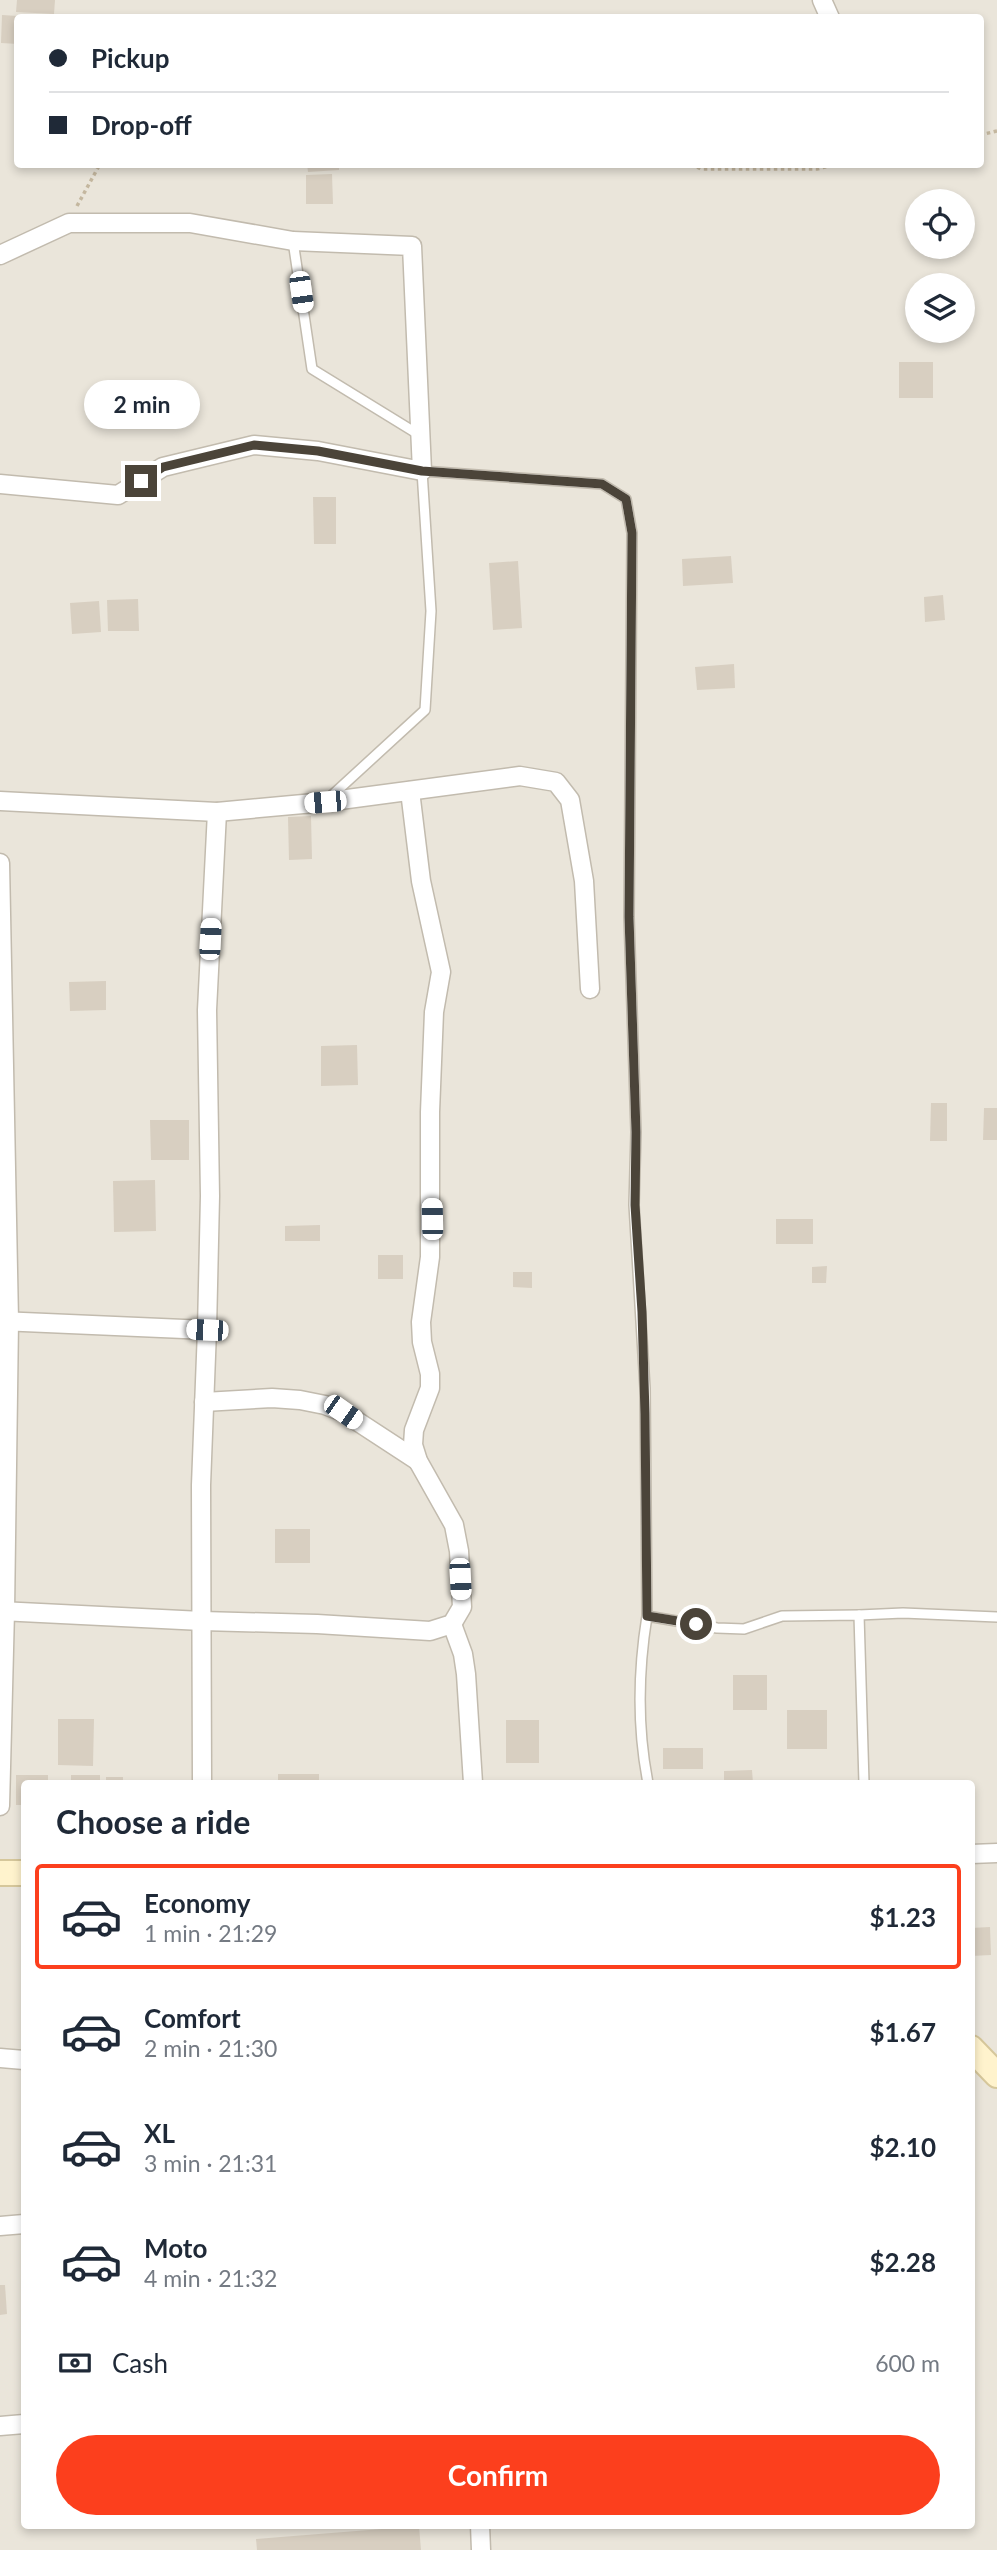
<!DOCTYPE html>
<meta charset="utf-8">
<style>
body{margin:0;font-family:Lato,sans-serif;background:#f2f2f3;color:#1f2937;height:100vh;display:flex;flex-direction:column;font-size:26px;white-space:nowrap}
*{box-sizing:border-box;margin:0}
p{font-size:23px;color:#747a83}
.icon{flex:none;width:38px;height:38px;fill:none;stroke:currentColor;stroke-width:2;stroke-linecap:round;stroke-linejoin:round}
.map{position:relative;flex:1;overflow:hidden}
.sheet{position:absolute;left:21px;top:1780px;width:954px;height:749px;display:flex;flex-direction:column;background:#fff;border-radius:7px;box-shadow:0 4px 10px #0003}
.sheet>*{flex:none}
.banner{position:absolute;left:14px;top:14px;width:970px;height:154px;border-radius:7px;box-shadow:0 4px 10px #0003;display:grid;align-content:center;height:154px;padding:0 35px;background:#fff}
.controls{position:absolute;left:905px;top:189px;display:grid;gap:14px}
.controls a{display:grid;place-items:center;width:70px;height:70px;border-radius:50%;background:#fff;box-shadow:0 4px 10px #0003;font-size:35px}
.end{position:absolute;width:32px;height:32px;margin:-16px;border:9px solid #4b4439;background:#fff;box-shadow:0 0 0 4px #fff}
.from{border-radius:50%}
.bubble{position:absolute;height:49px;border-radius:24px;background:#fff;box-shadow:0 4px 10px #0003;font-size:23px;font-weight:700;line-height:49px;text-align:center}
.car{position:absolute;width:21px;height:42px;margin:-21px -10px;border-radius:9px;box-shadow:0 0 5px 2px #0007;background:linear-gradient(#fff 24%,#345 0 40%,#fff 0 76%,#345 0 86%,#fff 0)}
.banner b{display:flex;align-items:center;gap:24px;height:66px;font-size:26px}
.banner b+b{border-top:2px solid #e0e1e3}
.banner i{width:18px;height:18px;background:#1f2937}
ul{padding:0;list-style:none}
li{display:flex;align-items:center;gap:21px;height:105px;margin:0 14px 10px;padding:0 21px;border:4px solid transparent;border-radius:7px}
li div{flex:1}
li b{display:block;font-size:26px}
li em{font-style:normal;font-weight:700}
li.current{border-color:#fc3f1d}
li>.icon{width:63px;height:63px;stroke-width:1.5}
h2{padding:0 35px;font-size:32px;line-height:84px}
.pay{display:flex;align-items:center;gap:18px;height:77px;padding:0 35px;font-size:26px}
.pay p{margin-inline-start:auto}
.cta{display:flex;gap:14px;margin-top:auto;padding:14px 35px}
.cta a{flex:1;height:80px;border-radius:42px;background:#fc3f1d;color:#fff;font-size:28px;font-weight:700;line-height:80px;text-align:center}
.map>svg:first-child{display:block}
</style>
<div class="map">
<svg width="997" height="2550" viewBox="0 0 997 2550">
<rect width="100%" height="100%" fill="#f6f3ec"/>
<path fill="#eae5da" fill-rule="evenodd" d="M0 0H997V2550H0ZM18 18H980V164H18ZM917 201H962V247H917ZM917 285H962V331H917ZM24 1783H971V2525H24Z"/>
<g fill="#d8cfc1">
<polygon points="17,0 55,0 54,14 16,12"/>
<polygon points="2,15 18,16 18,44 1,43"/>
<polygon points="307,164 339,164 339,170 308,172"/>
<polygon points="332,174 333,204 306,204 306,175"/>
<rect x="899" y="362" width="34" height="36"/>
<polygon points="313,497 336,497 336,544 314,544"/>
<polygon points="731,556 733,583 683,586 682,559"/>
<polygon points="518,561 522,628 493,630 489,563"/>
<polygon points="943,595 945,620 925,622 924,597"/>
<polygon points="138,599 139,631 108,631 107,600"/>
<polygon points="99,601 101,632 72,634 70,603"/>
<polygon points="734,664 735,688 697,690 695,667"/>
<polygon points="311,816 312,859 289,860 288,817"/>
<polygon points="106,981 106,1010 70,1011 69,982"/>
<polygon points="357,1045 358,1085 321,1086 321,1046"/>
<polygon points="931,1103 947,1103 947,1141 930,1141"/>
<polygon points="984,1108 997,1108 997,1140 983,1140"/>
<polygon points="150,1120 189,1120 189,1160 151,1160"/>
<polygon points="155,1180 156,1231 114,1232 113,1181"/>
<rect x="776" y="1219" width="37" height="25"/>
<polygon points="320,1225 320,1241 285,1241 285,1226"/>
<rect x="378" y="1255" width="25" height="24"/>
<polygon points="827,1266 826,1283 812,1283 812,1267"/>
<polygon points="513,1272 532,1272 532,1288 513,1287"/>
<rect x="275" y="1529" width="35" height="34"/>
<rect x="733" y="1675" width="34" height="35"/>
<rect x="787" y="1710" width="40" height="39"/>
<polygon points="58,1719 94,1719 93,1766 58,1765"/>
<rect x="506" y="1720" width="33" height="43"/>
<rect x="663" y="1748" width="40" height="21"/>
<polygon points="752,1770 753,1783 724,1783 724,1771"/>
<rect x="278" y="1774" width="41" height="9"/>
<polygon points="16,1775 48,1775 48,1783 24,1783 24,1805 16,1805"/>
<rect x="71" y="1775" width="29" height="8"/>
<rect x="106" y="1777" width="17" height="6"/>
<polygon points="990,1927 991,1955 971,1956 971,1928"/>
<polygon points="0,2285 5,2285 7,2314 0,2315"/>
<polygon points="419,2526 421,2550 257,2550 256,2539"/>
</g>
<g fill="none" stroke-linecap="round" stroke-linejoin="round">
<g stroke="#c2bbae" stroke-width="12">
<g id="lane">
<polyline points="293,241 312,369 421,436"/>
<polyline points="328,799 425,710 431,611 422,471 602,484 626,499 632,533 629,917 636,1132 634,1205 645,1388 647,1616"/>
<polyline points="859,1615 903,1613 997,1617"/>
<path d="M648 1783C637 1727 638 1672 647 1616L717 1628 744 1629 782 1616 859 1615 864 1783"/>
</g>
</g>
<g stroke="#c2bbae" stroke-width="21">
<g id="street">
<polyline points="822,0 830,18"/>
<polyline points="0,255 69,223 190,223 293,241 412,246 422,471 318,451 254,445 163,467 118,495 0,484"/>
<polyline points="0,801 217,812 325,802 520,776 556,782 570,800 584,881 590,989"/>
<polyline points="0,863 9,1321 5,1611 0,1806"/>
<polyline points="0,1321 207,1330"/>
<polyline points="204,1402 272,1398 300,1400 325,1405 343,1412 418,1461"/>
<polyline points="0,1611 202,1621 317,1624 430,1631 452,1624 462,1607 459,1551 454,1525 418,1461 413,1445 414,1430 430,1388 430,1374 422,1342 421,1322 430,1257 430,1112 434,1012 441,972 421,881 410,791"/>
<polyline points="452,1624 463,1654 466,1674 473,1783"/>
<polyline points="202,1783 201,1485 207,1330 210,1196 207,1010 217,812"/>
<polyline points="971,1854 997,1853"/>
<polyline points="0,2058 24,2060"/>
<polyline points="0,2226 24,2224"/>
<polyline points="0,2426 24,2424"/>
<polyline points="480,2525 481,2550"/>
</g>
</g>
<g stroke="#d6c79b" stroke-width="28">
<g id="secondary">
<polyline points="0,1873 24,1873"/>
<polyline points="971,2048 997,2075"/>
</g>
</g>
<g stroke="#c4b79f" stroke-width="3.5" stroke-dasharray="3.5 3.5" stroke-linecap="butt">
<polyline points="980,135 997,131"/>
<polyline points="691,164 701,169 817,169 838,164"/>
<polyline points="77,206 100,164"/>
</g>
<use href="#lane" stroke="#fff" stroke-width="9"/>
<use href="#street" stroke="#fff" stroke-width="18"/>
<use href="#secondary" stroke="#fff3cd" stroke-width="24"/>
</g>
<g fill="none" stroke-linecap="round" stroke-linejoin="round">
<polyline stroke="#4b4439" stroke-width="9" points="141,481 163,467 254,445 318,451 422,471 602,484 626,499 632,533 629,917 636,1132 635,1205 642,1312 645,1414 647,1616 696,1624"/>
</g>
</svg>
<div class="controls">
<a><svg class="icon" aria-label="locate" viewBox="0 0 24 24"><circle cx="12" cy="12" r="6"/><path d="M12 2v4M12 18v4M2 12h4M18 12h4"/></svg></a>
<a><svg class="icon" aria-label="layers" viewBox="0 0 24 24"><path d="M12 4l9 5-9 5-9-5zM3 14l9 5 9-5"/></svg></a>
</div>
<i class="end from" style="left:696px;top:1624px"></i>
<i class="end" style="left:141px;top:481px"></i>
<div class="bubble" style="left:84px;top:380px;width:116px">2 min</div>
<i class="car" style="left:301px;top:292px;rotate:172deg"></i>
<i class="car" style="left:325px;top:802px;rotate:265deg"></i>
<i class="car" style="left:210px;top:939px;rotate:3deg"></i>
<i class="car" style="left:432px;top:1219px;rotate:359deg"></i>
<i class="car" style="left:207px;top:1330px;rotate:272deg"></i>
<i class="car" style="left:343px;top:1412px;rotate:125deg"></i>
<i class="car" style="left:460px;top:1579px;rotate:177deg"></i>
<div class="banner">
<b><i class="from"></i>Pickup</b>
<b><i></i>Drop-off</b>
</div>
<section class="sheet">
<h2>Choose a ride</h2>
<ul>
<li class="current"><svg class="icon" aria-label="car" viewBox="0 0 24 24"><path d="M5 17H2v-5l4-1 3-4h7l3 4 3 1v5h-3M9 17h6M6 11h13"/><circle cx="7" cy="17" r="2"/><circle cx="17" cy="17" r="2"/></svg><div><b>Economy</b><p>1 min · 21:29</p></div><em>$1.23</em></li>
<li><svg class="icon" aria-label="car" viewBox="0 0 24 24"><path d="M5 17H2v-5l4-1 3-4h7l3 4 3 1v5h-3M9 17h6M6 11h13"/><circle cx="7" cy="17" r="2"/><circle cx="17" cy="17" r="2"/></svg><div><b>Comfort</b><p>2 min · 21:30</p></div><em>$1.67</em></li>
<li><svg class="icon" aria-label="car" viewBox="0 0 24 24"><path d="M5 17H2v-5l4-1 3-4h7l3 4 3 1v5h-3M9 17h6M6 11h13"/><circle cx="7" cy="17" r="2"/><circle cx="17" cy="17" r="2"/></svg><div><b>XL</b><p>3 min · 21:31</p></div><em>$2.10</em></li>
<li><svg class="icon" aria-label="car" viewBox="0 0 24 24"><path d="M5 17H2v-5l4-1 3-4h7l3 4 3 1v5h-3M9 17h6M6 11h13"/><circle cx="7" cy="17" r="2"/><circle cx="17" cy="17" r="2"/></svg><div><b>Moto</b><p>4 min · 21:32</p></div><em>$2.28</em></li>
</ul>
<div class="pay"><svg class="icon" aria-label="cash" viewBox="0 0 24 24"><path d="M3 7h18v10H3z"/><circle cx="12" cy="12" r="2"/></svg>Cash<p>600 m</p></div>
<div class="cta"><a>Confirm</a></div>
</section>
</div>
